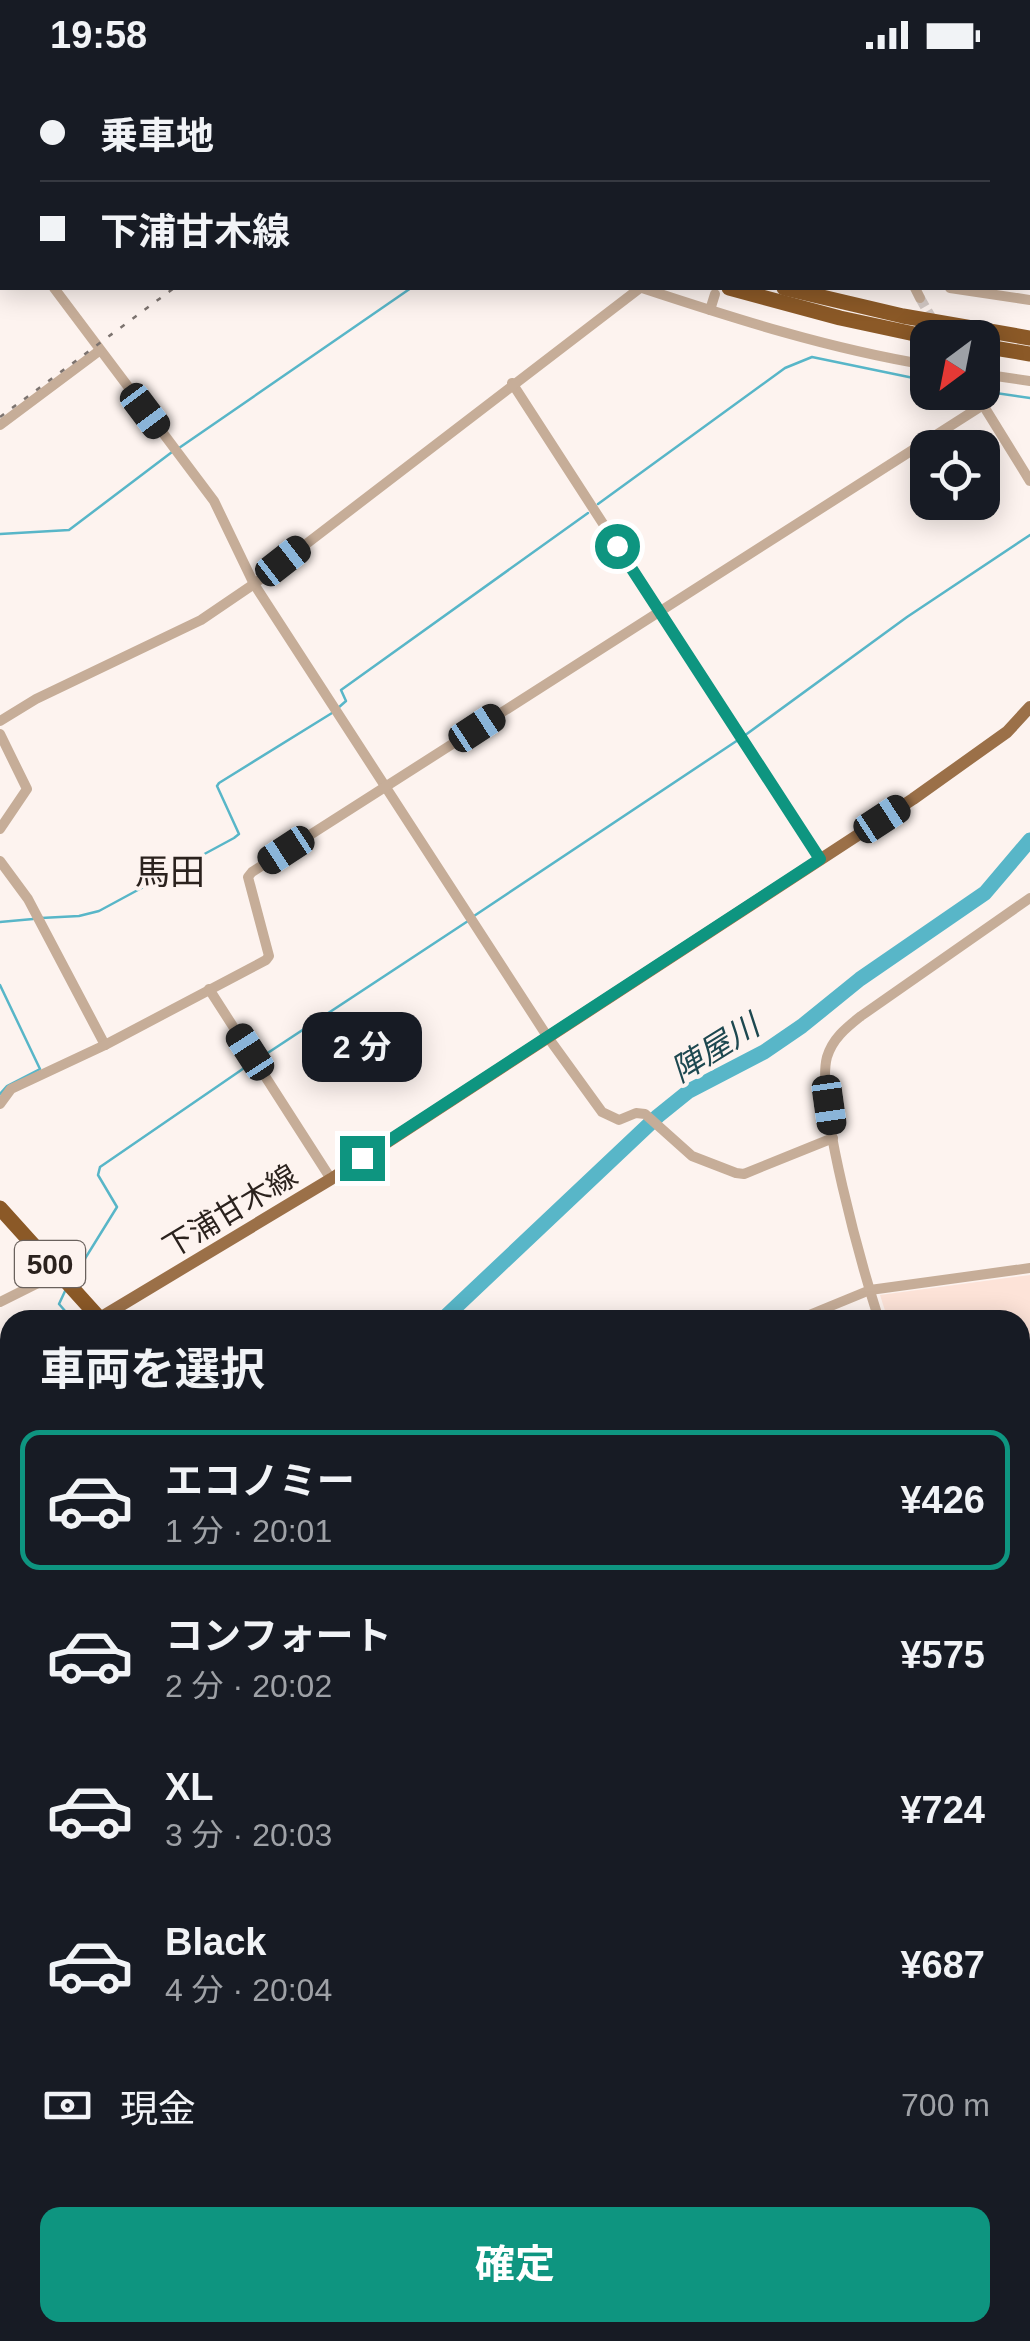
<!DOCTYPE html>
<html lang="ja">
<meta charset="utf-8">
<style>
body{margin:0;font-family:Arial,"Noto Sans JP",sans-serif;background:#20242c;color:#f1f3f6;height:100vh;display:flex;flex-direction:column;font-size:38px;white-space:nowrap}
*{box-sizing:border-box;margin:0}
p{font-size:32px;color:#9ea1a6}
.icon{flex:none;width:55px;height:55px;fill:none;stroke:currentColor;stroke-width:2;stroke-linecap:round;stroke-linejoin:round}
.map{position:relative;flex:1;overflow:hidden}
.panel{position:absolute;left:0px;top:1240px;width:1030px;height:1032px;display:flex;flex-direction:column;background:#171b24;border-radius:30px 30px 0 0;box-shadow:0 5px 25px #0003}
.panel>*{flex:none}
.top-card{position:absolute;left:0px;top:0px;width:1030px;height:220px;box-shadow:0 5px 25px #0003;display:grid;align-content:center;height:220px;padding:0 40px;background:#171b24}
.needle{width:65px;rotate:212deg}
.tools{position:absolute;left:910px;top:250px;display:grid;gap:20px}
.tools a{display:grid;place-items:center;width:90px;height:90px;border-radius:20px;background:#171b24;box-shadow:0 5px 25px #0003;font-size:50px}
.end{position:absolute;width:45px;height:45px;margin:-22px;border:12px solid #0e9580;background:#fff;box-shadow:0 0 0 5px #fff}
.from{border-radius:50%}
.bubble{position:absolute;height:70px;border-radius:20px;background:#171b24;box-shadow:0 5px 25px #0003;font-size:32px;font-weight:700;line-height:70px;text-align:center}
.car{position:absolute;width:30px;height:60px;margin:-30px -15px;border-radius:12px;box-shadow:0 0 8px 2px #0007;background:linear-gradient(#222 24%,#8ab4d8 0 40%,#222 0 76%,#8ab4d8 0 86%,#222 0)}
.top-card b{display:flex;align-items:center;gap:35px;height:95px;font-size:38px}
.top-card b+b{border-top:2px solid #363941}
.top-card i{width:25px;height:25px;background:#f1f3f6}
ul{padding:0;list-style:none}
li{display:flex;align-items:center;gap:30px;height:140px;margin:0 20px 15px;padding:0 20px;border:5px solid transparent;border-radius:20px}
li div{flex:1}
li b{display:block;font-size:38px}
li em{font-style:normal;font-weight:700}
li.current{border-color:#0e9580}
li>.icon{width:90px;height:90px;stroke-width:1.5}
h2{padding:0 40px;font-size:45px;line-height:120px}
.pay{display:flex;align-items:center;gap:25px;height:110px;padding:0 40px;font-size:38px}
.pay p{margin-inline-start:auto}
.button{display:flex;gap:20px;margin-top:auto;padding:20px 40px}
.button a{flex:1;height:115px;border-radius:20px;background:#0e9580;color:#fff;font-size:40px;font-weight:700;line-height:115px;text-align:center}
.status{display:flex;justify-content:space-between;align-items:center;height:70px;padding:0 50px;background:#171b24;direction:ltr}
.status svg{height:28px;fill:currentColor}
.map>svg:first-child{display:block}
</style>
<div class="status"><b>19:58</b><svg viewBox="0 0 49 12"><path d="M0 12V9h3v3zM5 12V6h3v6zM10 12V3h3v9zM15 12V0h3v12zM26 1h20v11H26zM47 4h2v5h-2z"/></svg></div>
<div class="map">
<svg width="1030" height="2271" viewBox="0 0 1030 2271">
<rect width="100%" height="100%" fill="#fdf3ef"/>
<polygon fill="#fde3d8" points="1030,1205 1030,1734 1020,1700 1020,1250 888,1250 880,1225"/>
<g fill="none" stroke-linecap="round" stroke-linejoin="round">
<g stroke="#58b6c8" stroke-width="2.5">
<polyline points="0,216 2,214"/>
<polyline points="982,321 1030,328"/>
<polyline points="179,378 411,218"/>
<polyline points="598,434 785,298 812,287 928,311"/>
<polyline points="0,464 69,460 172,382"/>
<polyline points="338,638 346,631 341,620 588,443"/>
<polyline points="744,666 907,547 1030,465"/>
<polyline points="474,846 738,670"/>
<polyline points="41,848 79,846 99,841 234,768 239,764 217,716 219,713 332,643"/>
<polyline points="0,852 33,849"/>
<polyline points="0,915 40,999 7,1016 0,1024"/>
<polyline points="257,990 468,851"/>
<polyline points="73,1208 117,1137 98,1105 100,1097 250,994"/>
<polyline points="66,1219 59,1234 73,1250"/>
</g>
<g stroke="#58b6c8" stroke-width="15">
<polyline points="442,1250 658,1046 689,1021 764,982 802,956 860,909 985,823 1030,770"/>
<polyline points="0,1486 10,1481"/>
</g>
<polyline stroke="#d3c9c5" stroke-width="10" stroke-dasharray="10 5" stroke-linecap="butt" points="920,228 943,268"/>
<g stroke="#c6ad98" stroke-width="10">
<polyline points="177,0 180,2"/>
<polyline points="334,0 338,2"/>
<polyline points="677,0 678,2"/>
<polyline points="806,0 807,2"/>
<polyline points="103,2 107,0"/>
<polyline points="752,2 757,0"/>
<polyline points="0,70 2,68"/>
<polyline points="1028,106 1030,102"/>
<polyline points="0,142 2,146"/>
<polyline points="54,218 214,431 254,514 547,966 602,1042 619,1050 636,1043 645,1044 692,1086 736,1103 744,1104 833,1068"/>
<path d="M642 218C736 249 830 279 928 295"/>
<polyline points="915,218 920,228"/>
<polyline points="950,218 1030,230"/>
<polyline points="710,240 715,224"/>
<polyline points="982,304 1030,311"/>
<polyline points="512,313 820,789"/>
<polyline points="975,322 1030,411"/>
<polyline points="0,355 99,281"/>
<polyline points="0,651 36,629 201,550 254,514 640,218"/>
<polyline points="0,664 27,719 0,759"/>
<polyline points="0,791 28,829 105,975"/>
<polyline points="209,919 331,1109"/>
<polyline points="0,1034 11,1019 105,975 266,890 269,886 248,807 252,802 983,335"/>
<polyline points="0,1232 58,1203"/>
<polyline points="797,1250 870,1220 1030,1198"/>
<path d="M879 1250C863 1200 815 1032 827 987 833 968 846 958 861 946L1030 828"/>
<polyline points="0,1390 10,1393"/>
<polyline points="0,1623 10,1617"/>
<polyline points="1020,1731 1030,1763"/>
<polyline points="0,1786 10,1774"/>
<polyline points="0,1794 10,1797"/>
<polyline points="0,1852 10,1845"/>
<polyline points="0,1893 10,1904"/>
<polyline points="0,1976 10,1969"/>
<polyline points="0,2041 10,2035"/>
<polyline points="1020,2061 1030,2066"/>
<polyline points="0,2087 10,2106"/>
<polyline points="1020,2141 1030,2142"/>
<polyline points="0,2219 10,2216"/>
<polyline points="1020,2233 1030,2235"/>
<polyline points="236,2262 240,2271"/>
<polyline points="650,2262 653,2271"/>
</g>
<polyline stroke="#9b7048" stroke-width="12" points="100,1248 331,1109 913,729 1007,662 1030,637"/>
<g stroke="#8b5927" stroke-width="15">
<polyline points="238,0 242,2"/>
<polyline points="268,0 272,2"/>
<polyline points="729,218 840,248 933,268"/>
<polyline points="784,218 903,246 1030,268"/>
<polyline points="982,276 1030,284"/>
<polyline points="0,1138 101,1250"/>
<polyline points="1020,2120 1030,2129"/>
</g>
<g stroke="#7c736f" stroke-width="2.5" stroke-dasharray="5 10" stroke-linecap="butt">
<polyline points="460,2 464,0"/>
<polyline points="0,347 174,218"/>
<polyline points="0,1790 10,1793"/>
<polyline points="855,2262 868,2271"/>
</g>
</g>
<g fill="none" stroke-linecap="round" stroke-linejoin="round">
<polyline stroke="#0e9580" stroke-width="12" points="362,1088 820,789 617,476"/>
</g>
<g text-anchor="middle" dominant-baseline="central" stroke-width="8" stroke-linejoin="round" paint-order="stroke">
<rect fill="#fdf3ef" stroke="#6a615d" stroke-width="2.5" x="15" y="1171" width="70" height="46" rx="8"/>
<g font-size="28" font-weight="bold" fill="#2b221e">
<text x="50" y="1194">500</text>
</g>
<g font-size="30" fill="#2b221e" stroke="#fdf3ef">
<text transform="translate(230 1141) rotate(-31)">下浦甘木線</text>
</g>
<g font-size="32" font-style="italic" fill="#1d4850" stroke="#fdf3ef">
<text transform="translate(715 978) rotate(-32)">陣屋川</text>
</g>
<g font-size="35" fill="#2b221e" stroke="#fdf3ef">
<text x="170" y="801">馬田</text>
</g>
</g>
</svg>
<div class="tools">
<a><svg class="needle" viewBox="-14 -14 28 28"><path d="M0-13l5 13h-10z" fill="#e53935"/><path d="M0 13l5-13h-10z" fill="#9ea1a6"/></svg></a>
<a><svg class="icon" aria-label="locate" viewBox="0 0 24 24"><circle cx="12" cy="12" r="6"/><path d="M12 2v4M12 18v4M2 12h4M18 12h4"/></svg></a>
</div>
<i class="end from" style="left:617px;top:476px"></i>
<i class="end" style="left:362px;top:1088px"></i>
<div class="bubble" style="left:302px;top:942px;width:120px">2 分</div>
<i class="car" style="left:145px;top:341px;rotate:143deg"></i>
<i class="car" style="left:283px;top:491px;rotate:52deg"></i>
<i class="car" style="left:477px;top:658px;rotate:57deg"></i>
<i class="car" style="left:882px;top:749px;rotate:57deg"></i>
<i class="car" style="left:286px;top:780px;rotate:237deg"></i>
<i class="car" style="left:250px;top:982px;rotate:327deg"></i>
<i class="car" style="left:829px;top:1035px;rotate:172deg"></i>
<div class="top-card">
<b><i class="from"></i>乗車地</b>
<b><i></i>下浦甘木線</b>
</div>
<section class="panel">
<h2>車両を選択</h2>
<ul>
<li class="current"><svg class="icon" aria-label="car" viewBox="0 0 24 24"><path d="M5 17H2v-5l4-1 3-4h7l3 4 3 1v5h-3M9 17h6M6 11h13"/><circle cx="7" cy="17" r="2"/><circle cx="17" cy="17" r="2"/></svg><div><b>エコノミー</b><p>1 分 · 20:01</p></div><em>¥426</em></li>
<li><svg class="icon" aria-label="car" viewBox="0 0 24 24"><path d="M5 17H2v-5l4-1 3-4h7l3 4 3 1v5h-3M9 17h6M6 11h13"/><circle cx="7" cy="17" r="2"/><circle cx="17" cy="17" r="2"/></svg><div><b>コンフォート</b><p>2 分 · 20:02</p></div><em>¥575</em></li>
<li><svg class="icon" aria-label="car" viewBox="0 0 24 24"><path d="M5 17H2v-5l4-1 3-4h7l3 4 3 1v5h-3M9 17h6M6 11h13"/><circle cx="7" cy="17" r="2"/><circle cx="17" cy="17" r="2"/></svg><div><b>XL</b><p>3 分 · 20:03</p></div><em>¥724</em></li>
<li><svg class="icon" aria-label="car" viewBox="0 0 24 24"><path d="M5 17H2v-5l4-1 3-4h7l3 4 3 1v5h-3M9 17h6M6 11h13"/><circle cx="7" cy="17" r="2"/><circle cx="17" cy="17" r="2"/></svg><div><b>Black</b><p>4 分 · 20:04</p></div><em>¥687</em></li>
</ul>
<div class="pay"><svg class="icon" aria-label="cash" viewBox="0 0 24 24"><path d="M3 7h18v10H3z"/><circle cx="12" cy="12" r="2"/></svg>現金<p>700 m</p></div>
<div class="button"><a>確定</a></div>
</section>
</div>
